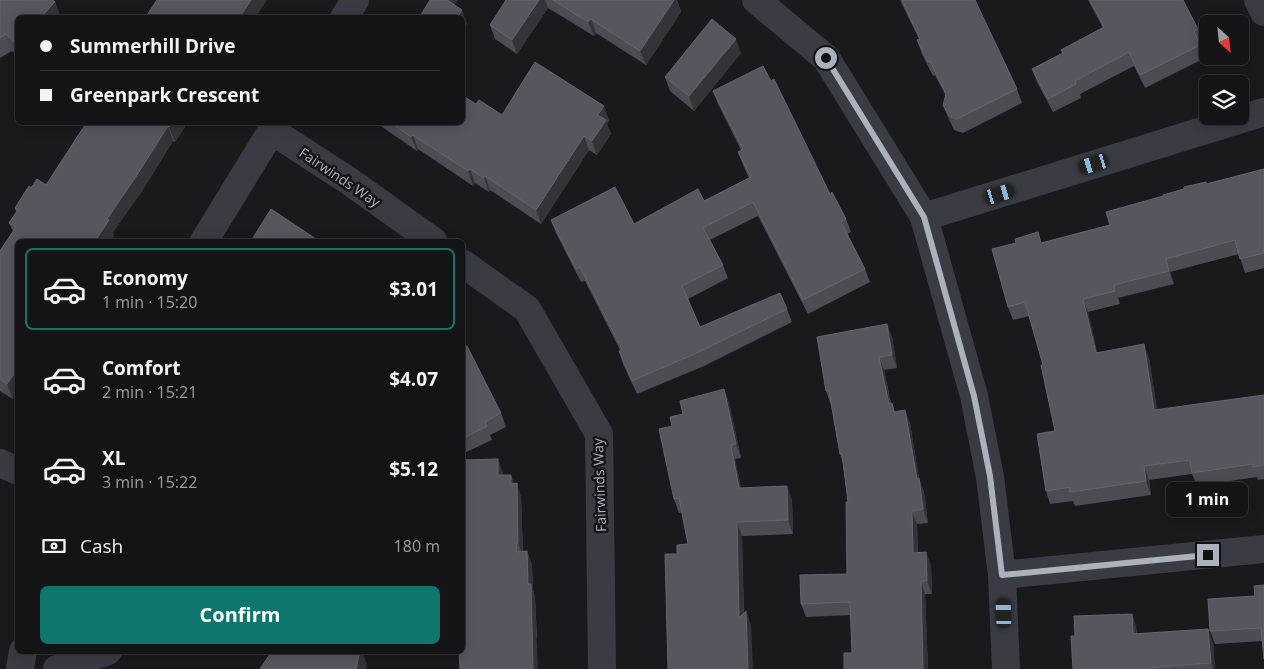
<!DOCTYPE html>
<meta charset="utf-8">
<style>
body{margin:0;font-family:"Open Sans",sans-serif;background:#1d1d1f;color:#f1f3f6;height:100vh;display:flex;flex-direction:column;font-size:19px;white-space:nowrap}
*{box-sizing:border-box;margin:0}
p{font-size:16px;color:#9d9ea1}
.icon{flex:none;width:28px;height:28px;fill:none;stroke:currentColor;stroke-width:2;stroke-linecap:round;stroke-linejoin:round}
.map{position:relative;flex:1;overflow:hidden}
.side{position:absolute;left:15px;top:239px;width:450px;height:415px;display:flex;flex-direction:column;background:#141416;border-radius:8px;box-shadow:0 2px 12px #0003,0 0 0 1px #333335}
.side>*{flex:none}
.hud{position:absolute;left:15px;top:15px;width:450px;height:110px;border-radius:8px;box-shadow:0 2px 12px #0003,0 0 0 1px #333335;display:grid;align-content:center;height:110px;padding:0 25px;background:#141416}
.needle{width:32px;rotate:153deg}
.tools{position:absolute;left:1199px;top:15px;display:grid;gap:10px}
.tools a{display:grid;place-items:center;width:50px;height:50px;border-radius:8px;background:#141416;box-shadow:0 2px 12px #0003,0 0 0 1px #333335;font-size:25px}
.end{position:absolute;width:22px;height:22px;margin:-11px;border:6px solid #acb1be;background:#111;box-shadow:0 0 0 2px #111}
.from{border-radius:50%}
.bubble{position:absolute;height:35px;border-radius:8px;background:#141416;box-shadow:0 2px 12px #0003,0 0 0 1px #333335;font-size:16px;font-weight:700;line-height:35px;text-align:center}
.car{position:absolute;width:15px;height:30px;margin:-15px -8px;border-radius:6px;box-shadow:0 0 4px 1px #0007;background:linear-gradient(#222 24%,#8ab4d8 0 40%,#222 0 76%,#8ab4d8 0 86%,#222 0)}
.hud b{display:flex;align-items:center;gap:18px;height:48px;font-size:19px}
.hud b+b{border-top:1px solid #333335}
.hud i{width:12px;height:12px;background:#f1f3f6}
ul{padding:9px 0 0;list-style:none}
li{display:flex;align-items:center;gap:15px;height:82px;margin:0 10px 8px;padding:0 15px;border:2px solid transparent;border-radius:8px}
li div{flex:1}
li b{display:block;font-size:19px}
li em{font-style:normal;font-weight:700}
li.selected{border-color:#0f766e}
li>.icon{width:45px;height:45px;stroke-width:1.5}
.pay{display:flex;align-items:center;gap:12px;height:55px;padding:0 25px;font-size:19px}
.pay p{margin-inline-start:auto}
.cta{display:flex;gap:10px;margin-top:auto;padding:10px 25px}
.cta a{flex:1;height:58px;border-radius:8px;background:#0f766e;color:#fff;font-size:20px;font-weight:700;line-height:58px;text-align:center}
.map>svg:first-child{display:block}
</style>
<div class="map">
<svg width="1264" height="669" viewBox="0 0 1264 669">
<rect width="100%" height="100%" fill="#1a1a1d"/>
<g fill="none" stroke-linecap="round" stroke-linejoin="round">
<g stroke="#3b3c43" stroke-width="28">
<polyline points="756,0 826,58 924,217 974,396 990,477 1002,575 1006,669"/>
<polyline points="1258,0 1264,12"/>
<polyline points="344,18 355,0"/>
<polyline points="272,131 349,181 433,241"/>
<polyline points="924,217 1264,112"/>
<polyline points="204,241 277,122"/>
<polyline points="462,263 527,309 599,434 602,669"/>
<polyline points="0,463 18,471"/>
<polyline points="1002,575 1264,549"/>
<polyline points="20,669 23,651"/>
<polyline points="57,669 108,651"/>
</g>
</g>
<g fill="#4b4d52">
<polygon points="0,0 55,2 61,18 18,18 18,56 12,51 0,58"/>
<polygon points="506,0 677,0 681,12 646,65 596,33 594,36 548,8 517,54 495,39 490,25"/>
<polygon points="900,0 975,0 1017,89 1022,103 963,133 954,130 949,119 943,105 946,96 935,75 933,76 922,54 917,40 919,39"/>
<polygon points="1088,0 1183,0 1198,29 1203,43 1200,44 1205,58 1145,88 1134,66 1080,94 1081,98 1053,112 1037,82 1032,69 1063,53 1061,50 1103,28"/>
<polygon points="741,53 694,111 670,91 665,77"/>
<polygon points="713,91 830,194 846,219 851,232 847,234 865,269 870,282 808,314 758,216 710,240 723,265 728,278 688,299 700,327 787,309 792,322 704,366 637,394 623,364 619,351 620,350 585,281 581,282 556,233 551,220 634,224 704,201 749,178 743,165 738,152 741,150 718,104"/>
<polygon points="476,104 502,115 609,120 607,124 611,134 597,155 589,150 541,224 490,190 489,192 475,183 473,186 418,149 417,151 375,122 462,122"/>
<polygon points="87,122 188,122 175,142 173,141 142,191 113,232 114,236 18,241 13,399 0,391 0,251 13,231 9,223 16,212 15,208 31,188 46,185"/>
<polygon points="1264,169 1264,268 1245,273 1239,254 1170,272 1174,284 1118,298 1120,304 1088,312 1097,352 1149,358 1157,410 1264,395 1264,479 1258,480 1257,477 1197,486 1192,474 1149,480 1151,495 1075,506 1073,501 1050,504 1046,491 1055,431 1043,365 1029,316 1013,320 1008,307 1016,243 1042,243 1110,225 1207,184"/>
<polygon points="892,337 897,368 884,370 891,403 892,403 895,412 910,423 919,479 924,492 928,523 917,524 918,552 931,565 932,594 925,594 928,669 844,669 852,653 851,615 806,617 801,604 847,574 848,502 843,464 840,454 831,405 826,391"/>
<polygon points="462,348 501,413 506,427 490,435 492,440 462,454"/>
<polygon points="724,389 729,403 741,458 735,459 741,488 792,500 793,534 742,536 744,614 751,625 677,554 688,544 682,512 679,513 674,499 672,426 683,414"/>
<polygon points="503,473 503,475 514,484 521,497 523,551 527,551 532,565 533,590 535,597 537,638 460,669"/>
<polygon points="1264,585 1263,641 1215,644 1210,631 1255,596"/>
<polygon points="1132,614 1136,627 1137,634 1213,642 1215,669 1073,669 1075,636"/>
</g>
<g fill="#333438">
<polygon points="251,0 267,0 255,18 239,18"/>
<polygon points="447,0 458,0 451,10"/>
<polygon points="539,0 545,0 548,8 517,54 512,40"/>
<polygon points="674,0 677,0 681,12 646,65 640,51"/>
<polygon points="55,2 61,18 40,18"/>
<polygon points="462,10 467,24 462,32 462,18 457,18"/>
<polygon points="591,19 596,33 594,36 588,22"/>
<polygon points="736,39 741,53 694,111 689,96"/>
<polygon points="604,106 609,120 607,124 611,134 597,155 592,141 598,115"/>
<polygon points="172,122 188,122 175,142 169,127"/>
<polygon points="168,126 173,141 142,191 113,232 114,236 111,241 95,241 107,219"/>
<polygon points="413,135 418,149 417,151 411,137"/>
<polygon points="584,136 589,150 541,224 536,210"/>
<polygon points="470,169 475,183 473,186 468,171"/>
<polygon points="485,176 490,190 489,192 484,178"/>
<polygon points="1166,259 1170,272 1174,284 1169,271"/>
<polygon points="1083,299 1088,312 1100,366 1096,353"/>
<polygon points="887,324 892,337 897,368 892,355"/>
<polygon points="1144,344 1149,358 1159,423 1154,410"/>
<polygon points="879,357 884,370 893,417 889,404"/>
<polygon points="18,368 18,392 13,399 7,384"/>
<polygon points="724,389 729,403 741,458 736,444"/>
<polygon points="905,410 910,423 919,479 924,492 928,523 923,509 917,479"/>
<polygon points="731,445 735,459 744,502 739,488"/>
<polygon points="498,459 503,473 503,489 498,475"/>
<polygon points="1144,466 1149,480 1151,495 1146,481"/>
<polygon points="511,475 516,488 511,484"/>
<polygon points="517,483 521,497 523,557 518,543"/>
<polygon points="787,486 792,500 793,534 788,520"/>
<polygon points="912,511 917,524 918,566 913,553"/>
<polygon points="737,522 742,536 744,632 739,618"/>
<polygon points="527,551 532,565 533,590 535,597 538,669 533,669 528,584"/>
<polygon points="926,552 931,565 932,594 927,581"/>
<polygon points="921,581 925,594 928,669 923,669"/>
<polygon points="746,611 751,625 753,669 748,669"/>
<polygon points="1132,614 1136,627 1137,647 1133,634"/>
<polygon points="1208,629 1213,642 1215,669 1213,669 1211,663"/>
<polygon points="360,651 362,651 367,664 366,669 356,669"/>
</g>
<g fill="#56575e" stroke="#63656d">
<polygon points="0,0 53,0 55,2 40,18 18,18 18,41 16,43 6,34 0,38"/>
<polygon points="157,0 251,0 239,18 145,18"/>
<polygon points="430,0 447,0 462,10 457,18 419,18"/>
<polygon points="506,0 539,0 512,40 490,25"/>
<polygon points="553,0 674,0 640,51 591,19 588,22"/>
<polygon points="902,0 975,0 1017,89 957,119 949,116 943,105 946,94 930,61 928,62 917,40 920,39"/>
<polygon points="1090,0 1183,0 1198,29 1194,31 1200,45 1140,75 1129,52 1075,81 1076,84 1048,99 1032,69 1063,53 1061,50 1104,27"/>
<polygon points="712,19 736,39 689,96 665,77"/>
<polygon points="535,62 604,106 598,115 606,120 592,141 584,136 536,210 485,176 484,178 470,169 468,171 413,135 411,137 390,122 462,122 462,95 476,104 479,100 502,115"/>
<polygon points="763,66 771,81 774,79 830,194 832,192 846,219 841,222 865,269 803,300 753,202 703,228 723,265 682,286 700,327 780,293 787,309 699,352 632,381 619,351 622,349 580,267 576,269 551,220 615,187 634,224 698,189 704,201 751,177 738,152 743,149 713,91"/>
<polygon points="87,122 172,122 169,127 168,126 137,175 107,219 109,220 95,241 18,241 18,337 16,339 18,340 18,368 7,384 0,379 0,251 16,227 9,223 18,210 15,208 29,186 31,188 37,179 46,185"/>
<polygon points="1264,169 1264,253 1240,259 1235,240 1166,259 1169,271 1114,285 1115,291 1083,299 1096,353 1144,344 1154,410 1264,395 1264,465 1253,467 1253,464 1192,473 1190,460 1144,466 1146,481 1070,492 1070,487 1046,491 1037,434 1055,431 1041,365 1043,365 1025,302 1008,307 992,249 1016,243 1015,239 1038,232 1041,243 1110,225 1106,212 1163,196 1163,195 1184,189 1184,187 1206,182 1206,184"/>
<polygon points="271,209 319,241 251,241"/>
<polygon points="887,324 892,355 879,357 889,404 892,403 894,412 905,410 917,479 919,478 923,509 912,511 913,553 926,552 927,581 921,581 923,669 844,669 844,653 852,653 850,602 801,604 800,575 847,574 846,502 848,502 842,454 840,454 829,391 826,391 817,337"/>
<polygon points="467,346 501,413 485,422 487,426 462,439 462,348"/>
<polygon points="724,389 736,444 731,445 739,488 787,486 788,520 737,522 739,618 746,611 748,669 668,669 665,554 677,554 677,545 688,544 679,498 674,499 659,429 672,426 670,417 683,414 680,401"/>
<polygon points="498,459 498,475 511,475 511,484 517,483 518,543 516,544 517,552 527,551 528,584 531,584 533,669 460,669 459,651 462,651 462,460"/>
<polygon points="1264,585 1264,659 1261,628 1210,631 1208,599 1255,596 1254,586"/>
<polygon points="1132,614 1133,634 1208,629 1211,663 1147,668 1147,669 1073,669 1071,636 1075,636 1074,616"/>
<polygon points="272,651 360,651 356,669 260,669"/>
</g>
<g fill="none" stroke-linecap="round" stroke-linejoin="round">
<polyline stroke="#acb1be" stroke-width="6" points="826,58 924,217 974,396 990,476 1002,575 1208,555"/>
</g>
<g text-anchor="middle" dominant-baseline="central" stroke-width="5" stroke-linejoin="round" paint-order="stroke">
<g font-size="14" fill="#acb1be" stroke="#151518">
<text transform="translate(340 177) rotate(34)">Fairwinds Way</text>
<text transform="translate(599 485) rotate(-92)">Fairwinds Way</text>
</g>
</g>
</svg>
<div class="tools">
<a><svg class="needle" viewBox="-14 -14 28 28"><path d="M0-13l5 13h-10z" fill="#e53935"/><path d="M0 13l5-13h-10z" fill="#9d9ea1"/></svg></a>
<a><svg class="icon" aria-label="layers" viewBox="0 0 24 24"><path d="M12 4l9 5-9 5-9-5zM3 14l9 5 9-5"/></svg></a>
</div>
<i class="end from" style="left:826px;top:58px"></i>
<i class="end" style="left:1208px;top:555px"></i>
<div class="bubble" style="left:1166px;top:482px;width:82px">1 min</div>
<i class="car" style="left:1094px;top:164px;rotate:253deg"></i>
<i class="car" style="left:1000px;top:194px;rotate:73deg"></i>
<i class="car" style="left:1004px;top:613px;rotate:358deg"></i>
<div class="hud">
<b><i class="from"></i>Summerhill Drive</b>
<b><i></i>Greenpark Crescent</b>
</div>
<section class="side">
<ul>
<li class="selected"><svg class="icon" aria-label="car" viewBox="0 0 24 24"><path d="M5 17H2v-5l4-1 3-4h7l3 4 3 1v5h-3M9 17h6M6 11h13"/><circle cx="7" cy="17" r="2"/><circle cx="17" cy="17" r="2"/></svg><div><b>Economy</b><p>1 min · 15:20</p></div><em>$3.01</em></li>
<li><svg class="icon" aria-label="car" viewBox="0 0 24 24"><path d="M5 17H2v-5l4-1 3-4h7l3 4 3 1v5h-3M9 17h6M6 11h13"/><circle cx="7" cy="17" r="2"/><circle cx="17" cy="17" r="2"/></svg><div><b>Comfort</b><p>2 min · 15:21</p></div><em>$4.07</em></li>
<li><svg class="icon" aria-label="car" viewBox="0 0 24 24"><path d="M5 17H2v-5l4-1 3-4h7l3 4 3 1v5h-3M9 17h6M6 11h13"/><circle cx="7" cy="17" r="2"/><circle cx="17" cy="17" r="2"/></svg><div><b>XL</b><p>3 min · 15:22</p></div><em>$5.12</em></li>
</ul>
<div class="pay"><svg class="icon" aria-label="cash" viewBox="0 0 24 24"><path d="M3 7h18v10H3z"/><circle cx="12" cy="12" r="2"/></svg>Cash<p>180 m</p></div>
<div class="cta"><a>Confirm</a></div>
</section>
</div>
